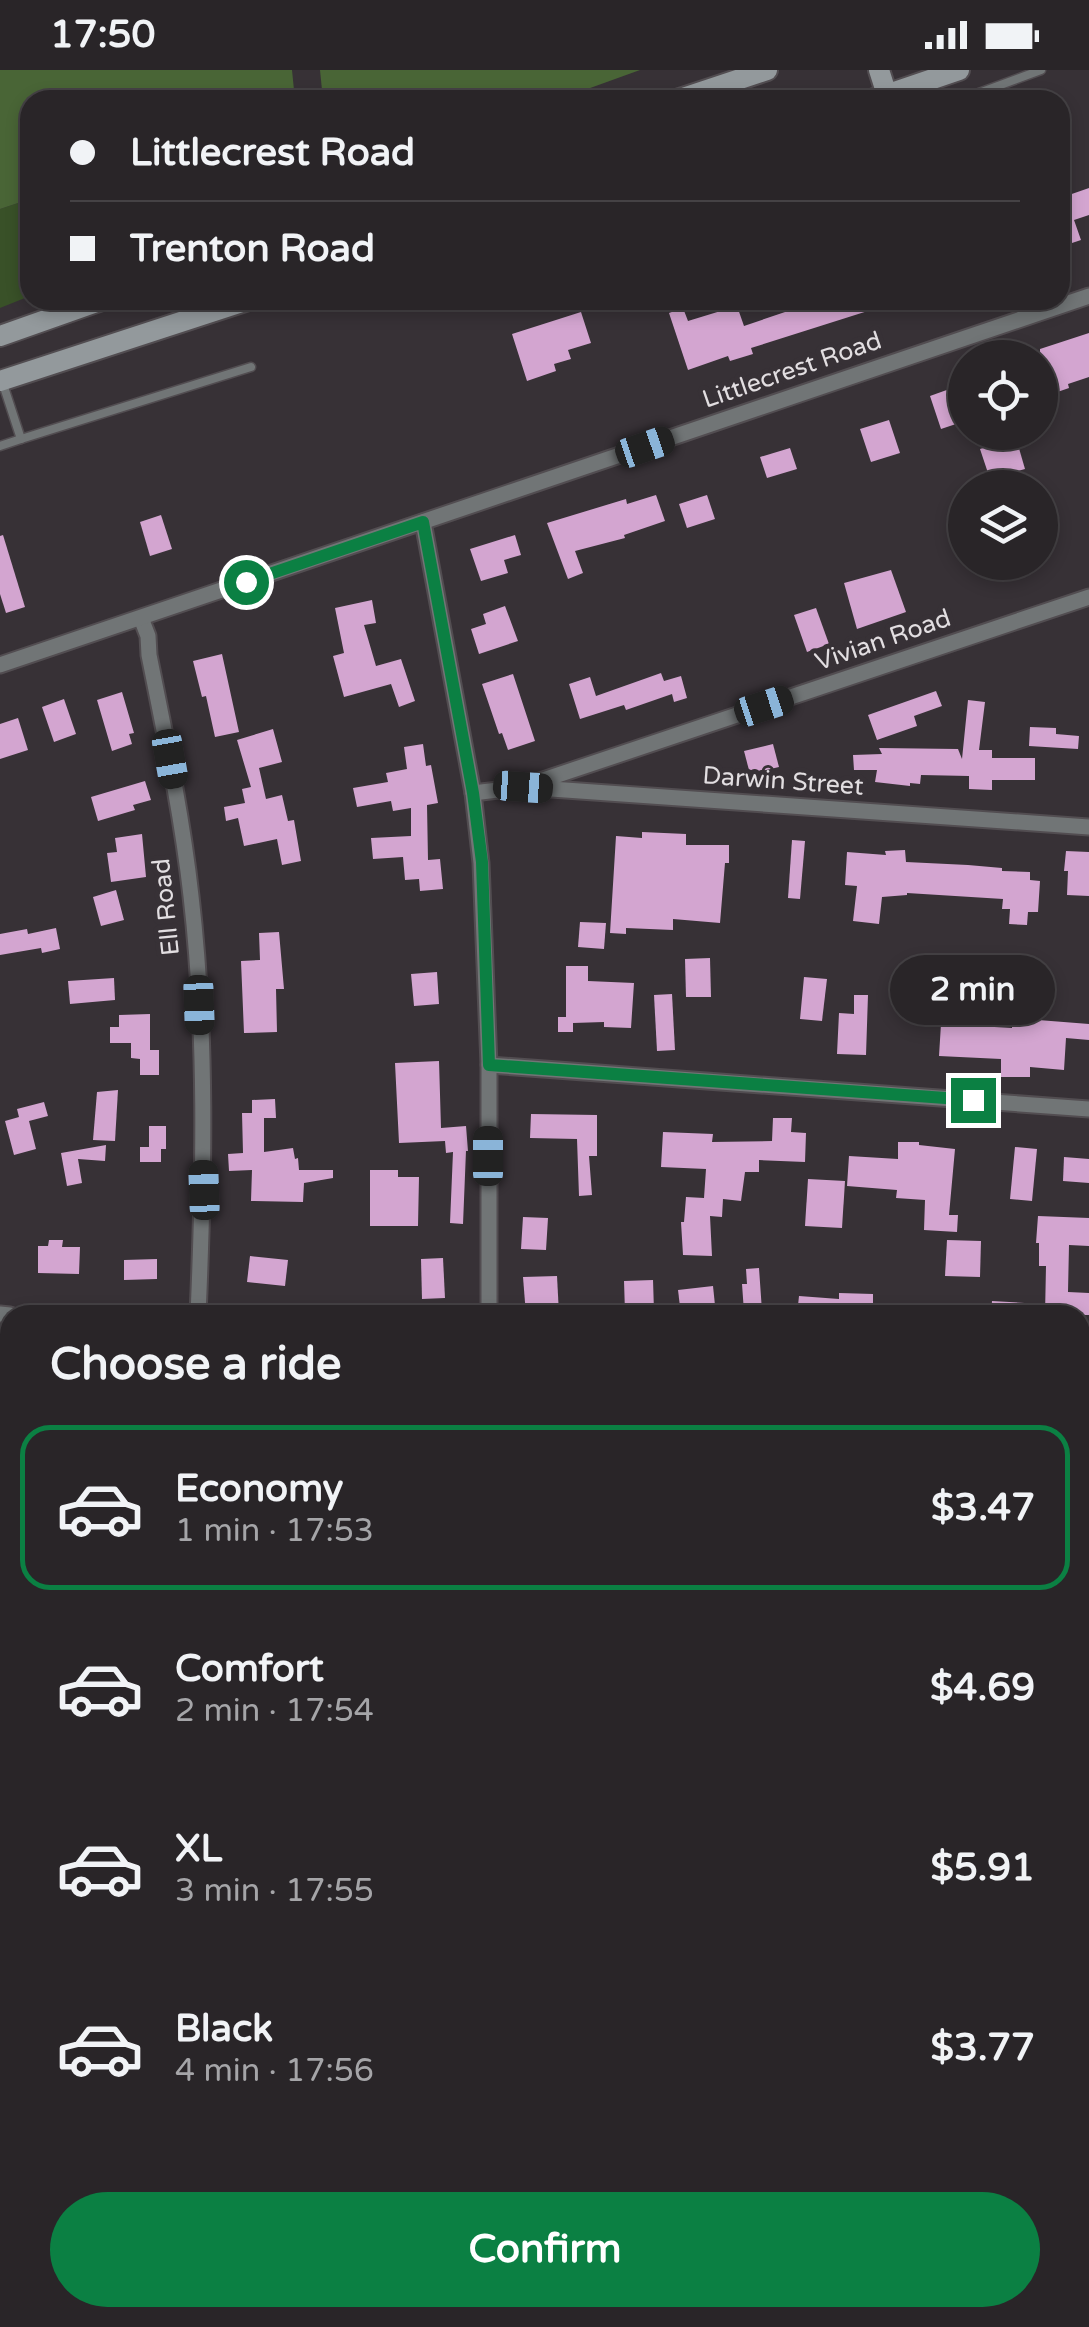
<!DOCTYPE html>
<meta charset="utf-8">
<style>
body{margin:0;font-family:"Varela Round",sans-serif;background:#353134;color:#f1f3f6;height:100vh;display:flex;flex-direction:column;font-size:38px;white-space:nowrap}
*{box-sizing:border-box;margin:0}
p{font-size:32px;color:#a5a5a8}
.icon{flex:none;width:55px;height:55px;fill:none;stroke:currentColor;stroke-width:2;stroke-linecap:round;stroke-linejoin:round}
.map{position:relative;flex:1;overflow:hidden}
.panel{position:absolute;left:0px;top:1235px;width:1090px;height:1022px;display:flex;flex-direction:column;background:#292528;border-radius:30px 30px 0 0;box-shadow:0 5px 15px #0003,0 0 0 2px #454245}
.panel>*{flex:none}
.guide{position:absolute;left:20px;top:20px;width:1050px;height:220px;border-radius:30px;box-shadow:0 5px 15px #0003,0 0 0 2px #454245;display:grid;align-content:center;height:220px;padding:0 50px;background:#292528}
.buttons{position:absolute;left:948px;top:270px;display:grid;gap:20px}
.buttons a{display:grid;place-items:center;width:110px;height:110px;border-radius:50%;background:#292528;box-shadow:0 5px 15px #0003,0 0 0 2px #454245;font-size:50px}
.end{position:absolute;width:45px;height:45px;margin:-22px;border:12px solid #0b8043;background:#fff;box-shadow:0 0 0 5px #fff}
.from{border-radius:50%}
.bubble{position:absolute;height:70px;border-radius:35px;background:#292528;box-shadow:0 5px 15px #0003,0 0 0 2px #454245;font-size:32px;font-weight:700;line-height:70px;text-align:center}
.car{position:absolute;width:30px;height:60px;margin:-30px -15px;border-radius:12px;box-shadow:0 0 8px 2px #0007;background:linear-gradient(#222 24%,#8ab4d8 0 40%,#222 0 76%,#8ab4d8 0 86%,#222 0)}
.guide b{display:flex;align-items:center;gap:35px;height:95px;font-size:38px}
.guide b+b{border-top:2px solid #454245}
.guide i{width:25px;height:25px;background:#f1f3f6}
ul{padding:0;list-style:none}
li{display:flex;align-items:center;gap:30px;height:165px;margin:0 20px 15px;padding:0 30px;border:5px solid transparent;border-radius:30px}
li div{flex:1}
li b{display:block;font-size:38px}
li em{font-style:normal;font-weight:700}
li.selected{border-color:#0b8043}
li>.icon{width:90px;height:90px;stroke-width:1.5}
h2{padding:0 50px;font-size:45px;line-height:120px}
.cta{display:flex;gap:20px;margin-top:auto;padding:20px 50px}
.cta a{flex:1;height:115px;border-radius:60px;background:#0b8043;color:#fff;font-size:40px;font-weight:700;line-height:115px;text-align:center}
.status{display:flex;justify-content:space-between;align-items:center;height:70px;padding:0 50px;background:#292528;direction:ltr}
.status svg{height:28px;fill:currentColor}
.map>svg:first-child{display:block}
</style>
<div class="status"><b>17:50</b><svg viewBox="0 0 49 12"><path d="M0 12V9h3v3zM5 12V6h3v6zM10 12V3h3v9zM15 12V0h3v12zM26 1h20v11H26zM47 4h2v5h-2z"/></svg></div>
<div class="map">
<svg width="1089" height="2257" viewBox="0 0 1089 2257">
<rect width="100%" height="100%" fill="#373136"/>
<polygon fill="#395128" points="30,129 30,226 0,238 0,139"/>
<g fill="#496536">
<polygon points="0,0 292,0 295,30 30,30 30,129 0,139"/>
<polygon points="320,0 640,0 557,30 323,30"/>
</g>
<g fill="#d3a5d0">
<polygon points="1060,116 1062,116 1066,126 1089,118 1089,145 1074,150 1081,170 1060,177"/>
<polygon points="788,230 893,230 893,233 751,278 753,284 730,291 728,286 688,300 669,243 683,238 688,251 737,236 744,256 791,240"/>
<polygon points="581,242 591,273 568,280 571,289 554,294 556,301 527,311 512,264"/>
<polygon points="1089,263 1089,307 1068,314 1069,318 1040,328 1040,279"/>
<polygon points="955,317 965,351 941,359 930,326"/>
<polygon points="889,350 900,383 871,392 860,359"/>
<polygon points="1016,368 1025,399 990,409 980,379"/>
<polygon points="790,378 797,399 767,408 760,387"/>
<polygon points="656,425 665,451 624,465 625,468 575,481 583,503 568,509 547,453 626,429 627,434"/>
<polygon points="707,425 715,449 687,458 679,434"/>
<polygon points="161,445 172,479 150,486 140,452"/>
<polygon points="3,465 25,537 6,543 0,524 0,466"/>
<polygon points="515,465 521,485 504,490 508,503 481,511 470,479"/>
<polygon points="891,500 906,542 857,559 844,513"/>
<polygon points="372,530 376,553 364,555 376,596 401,589 415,631 399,637 391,614 344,627 333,586 344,583 335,538"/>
<polygon points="505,536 518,571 479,584 471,559 486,554 483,544"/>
<polygon points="816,538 829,574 807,582 794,545"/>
<polygon points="222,584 239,662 215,667 206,626 202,627 193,591"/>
<polygon points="661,603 664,611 681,606 687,628 674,632 672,624 626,640 624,635 580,649 569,614 590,607 596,626"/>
<polygon points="513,604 535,671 508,680 502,663 499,664 482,614"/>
<polygon points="936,621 942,636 914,646 917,656 877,670 868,645"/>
<polygon points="122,622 134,663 129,664 132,674 112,681 97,630"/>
<polygon points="64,629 76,664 54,672 42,637"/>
<polygon points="968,630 985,632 979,680 992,680 992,688 1035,688 1035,710 992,710 992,720 969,719 969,706 921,705 920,714 910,713 910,716 875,712 877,700 854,700 853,685 882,684 879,678 958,679 962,689"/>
<polygon points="18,648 28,680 0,689 0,654"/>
<polygon points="1030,657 1056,658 1056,664 1079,666 1078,679 1029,676"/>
<polygon points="273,659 282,692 259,698 266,729 282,725 288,751 294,750 301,791 282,795 277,769 244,776 238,748 226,751 224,737 245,733 242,719 251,717 237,670"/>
<polygon points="423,674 426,696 431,695 438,733 427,735 428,790 440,789 443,819 420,821 419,809 405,810 403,787 373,789 371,768 411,766 411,738 393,741 391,731 357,737 353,718 388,712 386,703 407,699 404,677"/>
<polygon points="773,674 779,697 750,704 744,681"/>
<polygon points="145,711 151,730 133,735 135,740 98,751 91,727"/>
<polygon points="642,762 686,764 686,775 729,775 729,793 725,793 720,853 673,849 673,860 626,858 626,864 610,863 616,766 642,768"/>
<polygon points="142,764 146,807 111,812 107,783 117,782 115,768"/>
<polygon points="792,770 805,771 800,829 788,828"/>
<polygon points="905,780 906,792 968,795 1002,798 1002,801 1030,802 1030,810 1040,811 1038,842 1028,842 1027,855 1009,854 1010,839 1002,839 1003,829 907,823 907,825 882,827 879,854 853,851 857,816 845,815 847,782 886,785 885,781"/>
<polygon points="1066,781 1089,782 1089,826 1067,825 1068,801 1064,801"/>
<polygon points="116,820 124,850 101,856 93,827"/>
<polygon points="580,852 606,853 604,879 578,877"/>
<polygon points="56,858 60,879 42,883 41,878 0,885 0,864 27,859 28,864"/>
<polygon points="279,862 284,919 276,919 277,962 244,963 241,891 260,890 259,863"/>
<polygon points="710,888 711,927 686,927 685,889"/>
<polygon points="923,889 953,892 952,912 921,909"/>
<polygon points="566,896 588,896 588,911 634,913 631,958 604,957 604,952 573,953 573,962 558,962 558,947 566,947"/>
<polygon points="437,902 439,934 414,936 411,904"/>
<polygon points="804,907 827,909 822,951 800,949"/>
<polygon points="114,908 115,930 70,934 68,911"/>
<polygon points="672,924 675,980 657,981 654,925"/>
<polygon points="854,925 868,925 866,985 837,984 839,943 854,944"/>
<polygon points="150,944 150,980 159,980 159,1005 140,1005 140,989 131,988 131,973 110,973 110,957 119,957 119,945"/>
<polygon points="1012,948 1089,954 1089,970 1066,968 1064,1000 1030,997 1030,1007 1001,1007 1001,989 939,986 941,954 1012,958"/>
<polygon points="439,991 441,1058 466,1056 468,1081 466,1081 463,1154 450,1153 453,1082 446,1083 445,1071 399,1073 395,993"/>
<polygon points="118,1020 115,1071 93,1070 97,1022"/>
<polygon points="275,1029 276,1048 264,1048 264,1082 293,1078 295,1089 298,1088 299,1100 333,1100 333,1108 304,1113 303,1132 251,1131 252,1100 229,1101 228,1084 243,1083 242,1043 252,1043 252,1030"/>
<polygon points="44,1032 48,1046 29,1051 36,1079 14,1085 5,1051 19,1047 17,1039"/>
<polygon points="531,1044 597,1045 597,1086 589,1086 592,1125 579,1126 577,1069 530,1068"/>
<polygon points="773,1048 792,1048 791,1062 806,1063 805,1092 759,1090 759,1102 745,1102 741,1131 723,1129 722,1147 710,1146 712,1186 683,1185 681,1152 684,1152 686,1127 704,1128 706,1099 661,1097 663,1062 713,1064 712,1072 772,1071"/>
<polygon points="149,1056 166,1056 166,1079 161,1079 161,1092 140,1092 140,1077 149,1077"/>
<polygon points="898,1072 919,1072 919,1075 955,1079 949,1145 958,1145 957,1162 924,1160 925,1130 896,1128 897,1120 847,1116 849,1086 898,1089"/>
<polygon points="106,1075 105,1091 78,1089 82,1113 67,1116 61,1083"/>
<polygon points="1015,1077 1037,1079 1032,1131 1010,1129"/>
<polygon points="1064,1087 1089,1089 1089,1113 1063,1111"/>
<polygon points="370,1100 398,1100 398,1107 419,1107 418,1156 370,1156"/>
<polygon points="808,1109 845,1111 842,1158 805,1156"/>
<polygon points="1038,1146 1089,1148 1089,1176 1069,1175 1068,1222 1089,1223 1089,1245 1045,1245 1046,1196 1039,1196 1039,1173 1036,1173"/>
<polygon points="523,1147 548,1148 546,1180 521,1179"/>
<polygon points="49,1170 63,1170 62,1177 80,1177 79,1204 38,1203 38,1176 48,1176"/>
<polygon points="947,1170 981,1171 980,1207 945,1206"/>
<polygon points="250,1186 288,1190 285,1216 247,1212"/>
<polygon points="443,1188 445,1228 422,1229 421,1189"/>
<polygon points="157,1189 157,1209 124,1210 124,1190"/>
<polygon points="759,1198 762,1241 744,1242 742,1214 747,1214 746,1199"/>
<polygon points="557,1206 559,1244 526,1245 523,1207"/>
<polygon points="653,1210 654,1242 625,1243 624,1211"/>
<polygon points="713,1216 716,1245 681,1245 678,1220"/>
<polygon points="839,1223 873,1224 873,1245 797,1245 799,1226 839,1229"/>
<polygon points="992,1231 1041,1234 1041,1245 991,1245"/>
</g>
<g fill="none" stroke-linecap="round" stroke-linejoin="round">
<g stroke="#524d51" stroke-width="11">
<g id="service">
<polyline points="960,30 1041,0"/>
<polyline points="21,369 251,297"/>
<polyline points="0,376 21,369 3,314"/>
</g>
</g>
<g stroke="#524d51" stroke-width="19">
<g id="minor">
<polyline points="423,452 473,723 481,793 489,995 489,1245"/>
<path d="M141 548 148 566 149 585C165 665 182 745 191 826 207 964 204 1106 198 1245"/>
<polyline points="0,595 1089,226"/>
<polyline points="531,714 1089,527"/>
<polyline points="473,723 523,717 1089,757"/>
<polyline points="489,995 1089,1039"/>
<polyline points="0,1244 10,1245"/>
<polyline points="1080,1318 1089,1318"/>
<polyline points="1080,1617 1089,1617"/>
<polyline points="1080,1801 1089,1798"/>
<polyline points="0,1873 10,1870"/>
<polyline points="0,1885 10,1912"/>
<polyline points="1080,2074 1089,2071"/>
<polyline points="0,2167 10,2163"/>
<polyline points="903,2248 906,2257"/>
<polyline points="544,2257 572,2248"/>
</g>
</g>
<g stroke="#524d51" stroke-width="24">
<g id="secondary">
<polyline points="879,0 887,25"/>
<polyline points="677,30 767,0"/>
<polyline points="871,30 959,0"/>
<polyline points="0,266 102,230"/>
<polyline points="0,311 248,230"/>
</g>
</g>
<use href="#service" stroke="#717576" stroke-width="8"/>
<use href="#minor" stroke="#717576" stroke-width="15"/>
<use href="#secondary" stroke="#93999c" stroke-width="20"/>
</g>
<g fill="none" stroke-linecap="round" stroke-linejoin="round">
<polyline stroke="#0b8043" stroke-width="12" points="246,512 423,452 473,723 482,792 489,995 973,1030"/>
</g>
<g text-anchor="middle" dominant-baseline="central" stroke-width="10" stroke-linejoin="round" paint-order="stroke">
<g font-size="25" fill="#e2dee1" stroke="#373136">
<text transform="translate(792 300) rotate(-19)">Littlecrest Road</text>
<text transform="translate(883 570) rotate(-19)">Vivian Road</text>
<text transform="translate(783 711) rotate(4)">Darwin Street</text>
<text transform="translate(166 837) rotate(-96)">Ell Road</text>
</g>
</g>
</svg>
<div class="buttons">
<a><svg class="icon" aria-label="locate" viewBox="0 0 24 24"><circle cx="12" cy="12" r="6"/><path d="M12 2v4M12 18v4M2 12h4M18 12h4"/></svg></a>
<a><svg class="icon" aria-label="layers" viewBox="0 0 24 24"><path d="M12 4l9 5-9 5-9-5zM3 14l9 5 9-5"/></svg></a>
</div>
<i class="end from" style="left:246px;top:512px"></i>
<i class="end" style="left:973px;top:1030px"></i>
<div class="bubble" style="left:890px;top:885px;width:165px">2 min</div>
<i class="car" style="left:645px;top:377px;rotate:71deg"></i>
<i class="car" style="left:764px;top:636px;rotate:72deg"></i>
<i class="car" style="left:170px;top:689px;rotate:170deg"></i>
<i class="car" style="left:523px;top:717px;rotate:94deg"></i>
<i class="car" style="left:199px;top:935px;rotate:178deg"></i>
<i class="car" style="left:488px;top:1086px;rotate:0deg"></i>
<i class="car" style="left:204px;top:1120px;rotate:358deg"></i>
<div class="guide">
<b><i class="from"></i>Littlecrest Road</b>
<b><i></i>Trenton Road</b>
</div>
<section class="panel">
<h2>Choose a ride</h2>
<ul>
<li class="selected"><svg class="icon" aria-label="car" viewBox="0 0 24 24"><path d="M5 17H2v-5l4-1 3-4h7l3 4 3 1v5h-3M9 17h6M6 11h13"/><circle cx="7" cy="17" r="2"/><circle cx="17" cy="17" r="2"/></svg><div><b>Economy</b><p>1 min · 17:53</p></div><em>$3.47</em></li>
<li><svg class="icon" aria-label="car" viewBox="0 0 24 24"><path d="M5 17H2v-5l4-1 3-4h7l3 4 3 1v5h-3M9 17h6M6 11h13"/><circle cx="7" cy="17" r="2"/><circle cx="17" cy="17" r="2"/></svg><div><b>Comfort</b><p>2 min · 17:54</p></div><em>$4.69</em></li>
<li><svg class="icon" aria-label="car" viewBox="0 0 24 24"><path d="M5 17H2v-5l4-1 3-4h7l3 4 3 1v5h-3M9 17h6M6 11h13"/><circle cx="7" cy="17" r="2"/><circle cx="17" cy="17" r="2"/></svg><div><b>XL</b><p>3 min · 17:55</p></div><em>$5.91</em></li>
<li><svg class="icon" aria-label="car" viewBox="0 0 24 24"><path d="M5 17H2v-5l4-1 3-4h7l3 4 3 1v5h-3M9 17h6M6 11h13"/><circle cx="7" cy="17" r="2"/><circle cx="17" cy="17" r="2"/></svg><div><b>Black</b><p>4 min · 17:56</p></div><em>$3.77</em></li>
</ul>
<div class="cta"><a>Confirm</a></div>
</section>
</div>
